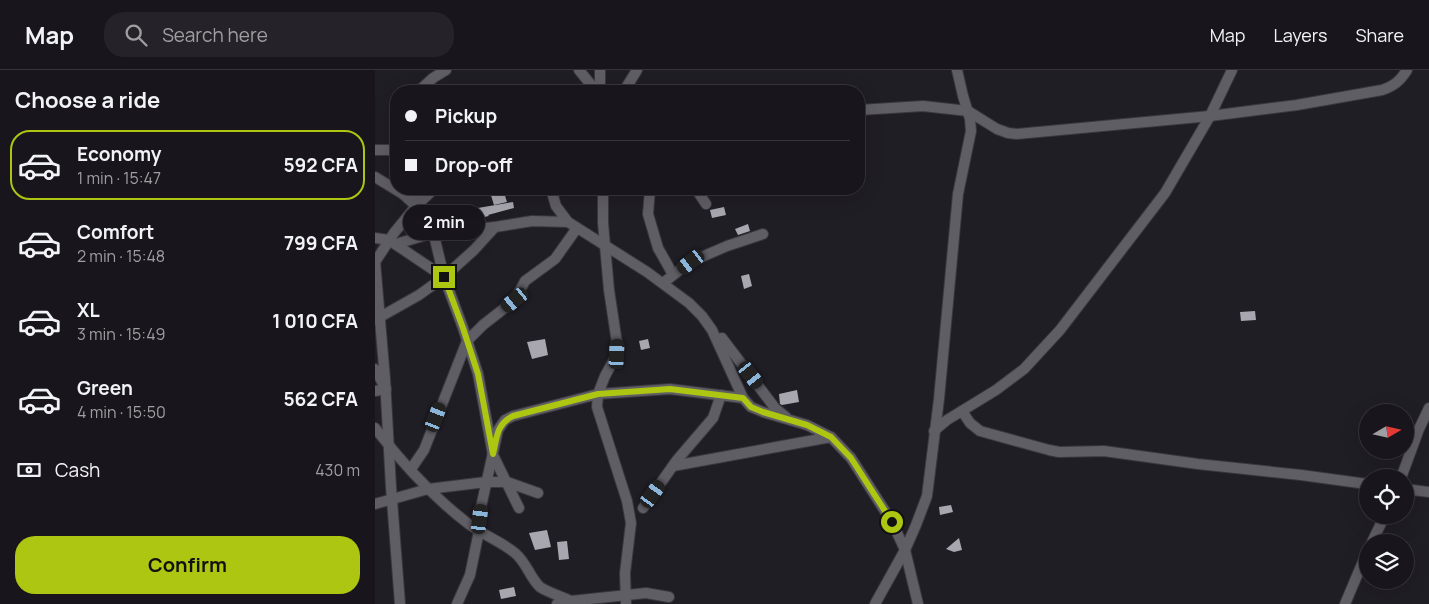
<!DOCTYPE html>
<meta charset="utf-8">
<style>
body{margin:0;font-family:Manrope,sans-serif;background:#252329;color:#f1f3f6;height:100vh;display:flex;flex-direction:column;font-size:19px;white-space:nowrap}
*{box-sizing:border-box;margin:0}
p{font-size:16px;color:#9f9fa3}
.icon{flex:none;width:28px;height:28px;fill:none;stroke:currentColor;stroke-width:2;stroke-linecap:round;stroke-linejoin:round}
.map{position:relative;flex:1;overflow:hidden}
.panel{display:flex;flex-direction:column;background:#18161c;width:375px}
.panel>*{flex:none}
.top-card{position:absolute;left:15px;top:15px;width:475px;height:110px;border-radius:20px;box-shadow:0 5px 20px #0002,0 0 0 1px #36353b;display:grid;align-content:center;height:110px;padding:0 15px;background:#18161c}
.needle{width:32px;rotate:81deg}
.controls{position:absolute;left:984px;top:334px;display:grid;gap:10px}
.controls a{display:grid;place-items:center;width:55px;height:55px;border-radius:50%;background:#18161c;box-shadow:0 5px 20px #0002,0 0 0 1px #36353b;font-size:25px}
.end{position:absolute;width:22px;height:22px;margin:-11px;border:6px solid #acc612;background:#111;box-shadow:0 0 0 2px #111}
.from{border-radius:50%}
.bubble{position:absolute;height:35px;border-radius:18px;background:#18161c;box-shadow:0 5px 20px #0002,0 0 0 1px #36353b;font-size:16px;font-weight:700;line-height:35px;text-align:center}
.car{position:absolute;width:15px;height:30px;margin:-15px -8px;border-radius:6px;box-shadow:0 0 4px 1px #0007;background:linear-gradient(#222 24%,#8ab4d8 0 40%,#222 0 76%,#8ab4d8 0 86%,#222 0)}
.top-card b{display:flex;align-items:center;gap:18px;height:48px;font-size:19px}
.top-card b+b{border-top:1px solid #36353b}
.top-card i{width:12px;height:12px;background:#f1f3f6}
ul{padding:0;list-style:none}
li{display:flex;align-items:center;gap:15px;height:70px;margin:0 10px 8px;padding:0 5px;border:2px solid transparent;border-radius:20px}
li div{flex:1}
li b{display:block;font-size:19px}
li em{font-style:normal;font-weight:700}
li.selected{border-color:#acc612}
li>.icon{width:45px;height:45px;stroke-width:1.5}
h2{padding:0 15px;font-size:22px;line-height:60px}
.pay{display:flex;align-items:center;gap:12px;height:55px;padding:0 15px;font-size:19px}
.pay p{margin-inline-start:auto}
.button{display:flex;gap:10px;margin-top:auto;padding:10px 15px}
.button a{flex:1;height:58px;border-radius:20px;background:#acc612;color:#111;font-size:20px;font-weight:700;line-height:58px;text-align:center}
header{display:flex;align-items:center;gap:30px;box-sizing:border-box;height:70px;padding:0 25px;background:#18161c;border-bottom:1px solid #36353b}
header strong{font-size:24px}
nav{display:flex;gap:28px;margin-inline-start:auto;font-size:18px}
.search{width:350px;height:45px;background:#252329;display:flex;align-items:center;gap:12px;box-sizing:border-box;padding:0 18px;border-radius:20px;color:#9f9fa3;font-size:19px}
main{display:flex;flex:1;min-height:0}
.map>svg:first-child{display:block}
</style>
<header>
<strong>Map</strong>
<div class="search"><svg class="icon" aria-label="search" viewBox="0 0 24 24"><circle cx="10" cy="10" r="6"/><path d="M15 15l6 6"/></svg>Search here</div>
<nav><a>Map</a><a>Layers</a><a>Share</a></nav>
</header>
<main>
<section class="panel">
<h2>Choose a ride</h2>
<ul>
<li class="selected"><svg class="icon" aria-label="car" viewBox="0 0 24 24"><path d="M5 17H2v-5l4-1 3-4h7l3 4 3 1v5h-3M9 17h6M6 11h13"/><circle cx="7" cy="17" r="2"/><circle cx="17" cy="17" r="2"/></svg><div><b>Economy</b><p>1 min · 15:47</p></div><em>592 CFA</em></li>
<li><svg class="icon" aria-label="car" viewBox="0 0 24 24"><path d="M5 17H2v-5l4-1 3-4h7l3 4 3 1v5h-3M9 17h6M6 11h13"/><circle cx="7" cy="17" r="2"/><circle cx="17" cy="17" r="2"/></svg><div><b>Comfort</b><p>2 min · 15:48</p></div><em>799 CFA</em></li>
<li><svg class="icon" aria-label="car" viewBox="0 0 24 24"><path d="M5 17H2v-5l4-1 3-4h7l3 4 3 1v5h-3M9 17h6M6 11h13"/><circle cx="7" cy="17" r="2"/><circle cx="17" cy="17" r="2"/></svg><div><b>XL</b><p>3 min · 15:49</p></div><em>1 010 CFA</em></li>
<li><svg class="icon" aria-label="car" viewBox="0 0 24 24"><path d="M5 17H2v-5l4-1 3-4h7l3 4 3 1v5h-3M9 17h6M6 11h13"/><circle cx="7" cy="17" r="2"/><circle cx="17" cy="17" r="2"/></svg><div><b>Green</b><p>4 min · 15:50</p></div><em>562 CFA</em></li>
</ul>
<div class="pay"><svg class="icon" aria-label="cash" viewBox="0 0 24 24"><path d="M3 7h18v10H3z"/><circle cx="12" cy="12" r="2"/></svg>Cash<p>430 m</p></div>
<div class="button"><a>Confirm</a></div>
</section>
<div class="map">
<svg width="1054" height="534" viewBox="0 0 1054 534">
<rect width="100%" height="100%" fill="#201e25"/>
<g fill="#a8a6ae">
<polygon points="114,119 128,119 132,132 119,135"/>
<polygon points="138,132 139,138 113,145 114,146 99,149 97,139"/>
<polygon points="349,137 351,145 337,148 335,140"/>
<polygon points="373,154 375,161 363,165 360,159"/>
<polygon points="374,204 377,216 369,219 366,206"/>
<polygon points="880,241 881,250 866,251 865,242"/>
<polygon points="170,269 173,285 157,289 152,272"/>
<polygon points="273,269 275,278 266,280 264,271"/>
<polygon points="422,320 424,332 407,335 405,334 404,324"/>
<polygon points="576,435 578,442 565,445 564,437"/>
<polygon points="172,460 176,477 160,480 154,463"/>
<polygon points="584,468 587,480 579,482 571,479"/>
<polygon points="192,471 194,489 184,490 182,472"/>
<polygon points="139,517 141,526 126,529 124,520"/>
</g>
<g fill="none" stroke-linecap="round" stroke-linejoin="round">
<g stroke="#3a383e" stroke-width="12">
<g id="minor">
<polyline points="204,0 221,21"/>
<polyline points="225,0 225,21"/>
<polyline points="44,21 58,8 71,0"/>
<polyline points="249,21 262,0"/>
<path d="M484 40 548 36 593 41 622 59 633 63 642 64 835 46 922 35 1007 20C1019 16 1025 11 1032 0"/>
<polyline points="0,80 21,80"/>
<polyline points="0,107 28,124 52,146 57,157 69,207 88,258 103,304 118,385 144,438"/>
<polyline points="176,119 181,136 193,152 272,202 314,233 327,246 337,260 368,328 376,337 388,342 432,355 456,367 476,388 517,452 530,480 543,534"/>
<polyline points="228,119 228,153 234,220 242,273 242,284 230,306 223,324 222,337 252,431 256,453 250,503 251,534"/>
<polyline points="275,119 273,144 283,178 296,201"/>
<polyline points="321,119 331,134"/>
<polyline points="41,136 44,119"/>
<polyline points="0,168 14,170 69,207"/>
<polyline points="21,174 58,163 120,157"/>
<polyline points="0,191 10,309 16,417 25,534"/>
<polyline points="0,192 19,163 41,136 59,119"/>
<polyline points="288,213 315,192 352,176 388,164"/>
<polyline points="3,250 5,247 44,225 69,207 99,180 120,157 157,151 193,152"/>
<polyline points="347,268 400,338 411,347"/>
<polyline points="0,299 11,319 0,321"/>
<polyline points="587,341 595,353 605,361 674,380 684,382 729,381 823,394 926,405 992,414"/>
<path d="M0 358C28 394 59 428 95 455 110 466 127 472 140 483 152 493 155 508 165 517 172 522 188 527 196 531L199 534"/>
<polyline points="559,361 572,350 621,320 649,299 685,260 790,123 835,46 857,0"/>
<polyline points="298,396 456,367"/>
<polyline points="36,399 49,380 92,271 108,255 140,230 150,211 180,189 202,158"/>
<polyline points="1026,408 1044,359 1054,338"/>
<polyline points="1030,419 1054,422"/>
<polyline points="0,434 53,419 111,412 132,412 163,423"/>
<polyline points="268,438 302,390 338,348 346,325"/>
<polyline points="997,472 1010,445"/>
<polyline points="82,534 95,505 104,461 106,437 123,360 130,350 138,346 223,324 295,319 368,328"/>
<polyline points="182,534 196,531 271,523 294,527"/>
<polyline points="500,534 530,480 541,455 552,426 564,329 583,124 596,61 595,49 588,26 582,0"/>
<polyline points="970,534 992,482"/>
</g>
</g>
<use href="#minor" stroke="#605e65" stroke-width="10"/>
</g>
<g fill="none" stroke-linecap="round" stroke-linejoin="round">
<path stroke="#acc612" stroke-width="6" d="M69 207 88 258 103 304 118 384C122 368 121 354 138 346L223 324 295 319 368 328 376 337 388 342 432 355 456 367 476 388 517 452"/>
</g>
</svg>
<div class="controls">
<a><svg class="needle" viewBox="-14 -14 28 28"><path d="M0-13l5 13h-10z" fill="#e53935"/><path d="M0 13l5-13h-10z" fill="#9f9fa3"/></svg></a>
<a><svg class="icon" aria-label="locate" viewBox="0 0 24 24"><circle cx="12" cy="12" r="6"/><path d="M12 2v4M12 18v4M2 12h4M18 12h4"/></svg></a>
<a><svg class="icon" aria-label="layers" viewBox="0 0 24 24"><path d="M12 4l9 5-9 5-9-5zM3 14l9 5 9-5"/></svg></a>
</div>
<i class="end from" style="left:517px;top:452px"></i>
<i class="end" style="left:69px;top:207px"></i>
<div class="bubble" style="left:28px;top:135px;width:82px">2 min</div>
<i class="car" style="left:316px;top:192px;rotate:233deg"></i>
<i class="car" style="left:140px;top:230px;rotate:231deg"></i>
<i class="car" style="left:242px;top:284px;rotate:3deg"></i>
<i class="car" style="left:376px;top:305px;rotate:142deg"></i>
<i class="car" style="left:61px;top:347px;rotate:21deg"></i>
<i class="car" style="left:278px;top:424px;rotate:36deg"></i>
<i class="car" style="left:105px;top:449px;rotate:7deg"></i>
<div class="top-card">
<b><i class="from"></i>Pickup</b>
<b><i></i>Drop-off</b>
</div>
</div>
</main>
